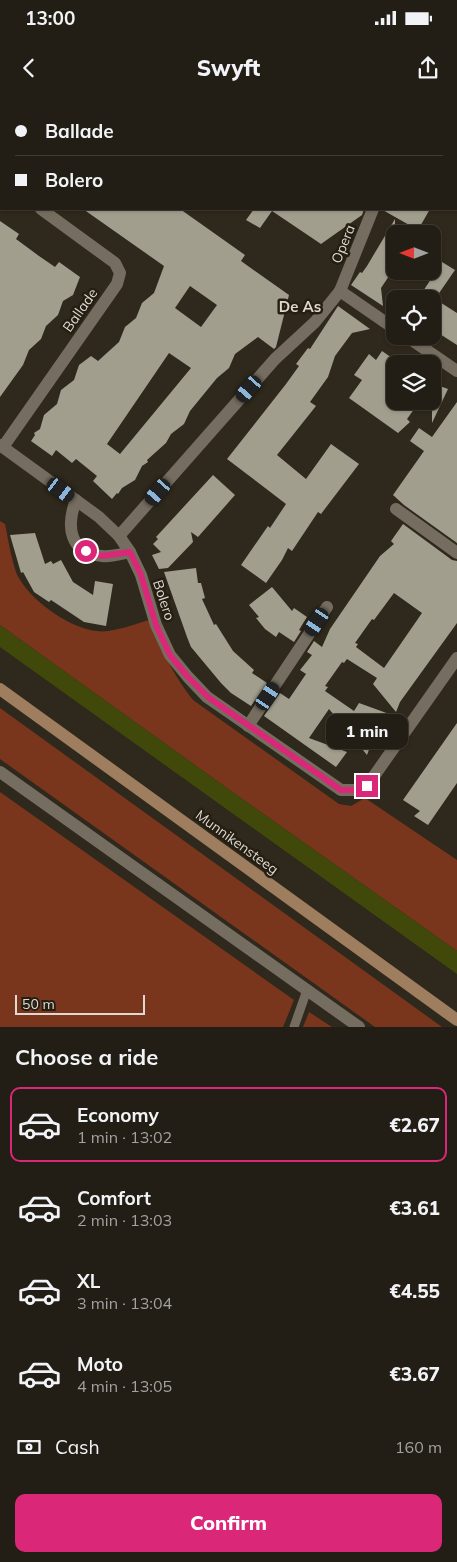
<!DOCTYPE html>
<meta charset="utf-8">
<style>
body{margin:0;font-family:Mulish,sans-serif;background:#2b271e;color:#f1f3f6;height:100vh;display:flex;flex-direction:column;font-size:19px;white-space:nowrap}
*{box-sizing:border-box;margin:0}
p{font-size:16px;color:#a3a2a0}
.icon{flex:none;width:28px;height:28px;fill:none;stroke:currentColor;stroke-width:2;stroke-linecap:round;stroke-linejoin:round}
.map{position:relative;height:927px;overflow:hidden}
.sheet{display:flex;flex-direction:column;background:#231e15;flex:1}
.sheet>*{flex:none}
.hud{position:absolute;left:0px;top:0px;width:458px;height:110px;box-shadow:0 1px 4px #0004,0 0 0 1px #403c34;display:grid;align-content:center;height:110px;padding:0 15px;background:#231e15}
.needle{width:32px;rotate:270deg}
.tools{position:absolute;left:386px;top:125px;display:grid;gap:10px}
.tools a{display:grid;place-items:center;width:55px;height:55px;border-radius:10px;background:#231e15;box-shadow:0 1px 4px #0004,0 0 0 1px #403c34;font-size:25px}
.scale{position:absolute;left:15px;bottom:12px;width:130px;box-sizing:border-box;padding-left:5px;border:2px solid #ded9d2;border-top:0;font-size:14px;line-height:18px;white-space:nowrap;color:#ded9d2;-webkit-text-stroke:4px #251e13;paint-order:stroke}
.end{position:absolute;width:22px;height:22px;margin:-11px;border:6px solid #db2777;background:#fff;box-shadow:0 0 0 2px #fff}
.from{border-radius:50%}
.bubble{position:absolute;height:35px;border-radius:10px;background:#231e15;box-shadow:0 1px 4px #0004,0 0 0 1px #403c34;font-size:16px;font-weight:800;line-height:35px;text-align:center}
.car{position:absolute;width:15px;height:30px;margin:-15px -8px;border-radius:6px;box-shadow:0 0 4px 1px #0007;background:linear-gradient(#222 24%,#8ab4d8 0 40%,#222 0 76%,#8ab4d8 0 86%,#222 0)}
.hud b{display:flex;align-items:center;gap:18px;height:48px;font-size:19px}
.hud b+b{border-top:1px solid #403c34}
.hud i{width:12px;height:12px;background:#f1f3f6}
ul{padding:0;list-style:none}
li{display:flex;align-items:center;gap:15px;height:75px;margin:0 10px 8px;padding:0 5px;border:2px solid transparent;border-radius:10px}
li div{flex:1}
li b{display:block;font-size:19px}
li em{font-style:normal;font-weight:800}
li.on{border-color:#db2777}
li>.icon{width:45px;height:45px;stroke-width:1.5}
h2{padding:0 15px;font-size:22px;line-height:60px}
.pay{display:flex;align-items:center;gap:12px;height:55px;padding:0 15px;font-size:19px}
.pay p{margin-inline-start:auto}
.button{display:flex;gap:10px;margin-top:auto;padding:10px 15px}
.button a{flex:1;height:58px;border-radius:10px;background:#db2777;color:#fff;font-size:20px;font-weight:800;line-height:58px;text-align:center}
.status{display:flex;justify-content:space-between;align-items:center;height:35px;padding:0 25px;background:#231e15;direction:ltr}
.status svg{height:14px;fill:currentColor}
header{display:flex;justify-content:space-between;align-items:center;height:65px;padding:0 15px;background:#231e15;font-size:22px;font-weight:800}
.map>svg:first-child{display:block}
</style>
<div class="status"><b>13:00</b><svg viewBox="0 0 49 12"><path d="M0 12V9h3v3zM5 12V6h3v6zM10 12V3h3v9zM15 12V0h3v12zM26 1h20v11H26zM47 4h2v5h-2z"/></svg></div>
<header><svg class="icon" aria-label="back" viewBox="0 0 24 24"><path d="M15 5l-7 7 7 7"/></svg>Swyft<svg class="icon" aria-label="share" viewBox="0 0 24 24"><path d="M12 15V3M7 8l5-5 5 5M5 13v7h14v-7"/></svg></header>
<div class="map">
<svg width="457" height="927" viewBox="0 0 457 927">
<rect width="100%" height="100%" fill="#2f281c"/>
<g fill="#7a361c">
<path d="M0 421 5 424C8 439 11 457 16 472 27 500 78 536 108 531 123 529 138 523 153 519 163 554 171 571 193 600L339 704 351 706 365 698 457 760V851L231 691 0 525Z"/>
<polygon points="0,608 442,927 375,927 0,659"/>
<polygon points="0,692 294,900 283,927 0,927"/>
<polygon points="309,912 332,927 303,927"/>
</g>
<polygon fill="#404909" points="0,525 231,691 457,851 457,874 0,547"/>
<g fill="#a19e8e" fill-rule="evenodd">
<path d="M83 109H180L245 155 241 161 289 195 276 247 274 249 258 237 235 254 229 268 217 278 190 311 184 324 171 334 166 343 147 360 148 362 142 366 135 380 122 388 118 394 117 393 112 399 93 381 97 376 76 359 72 363 56 350 52 356 31 341 35 335 34 333 40 329 44 315 57 304 61 290 74 280 79 265 91 256 98 261 119 242 125 227 136 218 142 203 154 193 164 166ZM190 186 217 205 201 227 175 208ZM169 253 191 268 120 354 107 344Z"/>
<polygon points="254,109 364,109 362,115 321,144 272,111 260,128 246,120"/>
<polygon points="381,109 430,109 418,130"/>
<polygon points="395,119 395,167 381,188 383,206 351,185 360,172 362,173 367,166"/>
<polygon points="0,121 19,134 16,139 39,156 55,167 59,162 80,177 73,195 63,201 58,215 46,226 41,239 29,250 23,265 0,297"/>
<polygon points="442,162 455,170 435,199 457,213 457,245 432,229 432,199 418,199"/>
<polygon points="338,206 370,229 352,233 335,256 328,277 310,302 316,306 277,355 306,379 331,344 359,364 321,414 318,412 292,451 288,448 282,460 266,483 241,465 268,426 270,428 286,404 227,359 286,284 299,266 296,264 308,248 310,249"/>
<polygon points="382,251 395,260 395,301 420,301 407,319 410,322 398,333 349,298 362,280 354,275 369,254 376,260"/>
<polygon points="432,283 448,289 432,323"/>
<polygon points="457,302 457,443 404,405 393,395 424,351 410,341 419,328 432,337"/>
<polygon points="213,375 235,395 198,437 191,432 193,442 168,468 159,469 152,455 161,452 153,444 158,439 156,437"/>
<path d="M403 424 452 460 457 461V523L400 602 396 612 373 584 377 578 347 559 344 563 342 562 325 586 328 587 325 591 354 611 359 603 392 615 371 644 367 655 329 609 309 638 347 652 336 667 264 616 280 593 289 599 306 574 300 570 312 555 307 552 314 541 322 547 330 529 380 456 394 444 391 441ZM394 493 422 513 384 568 356 547 358 544 355 543 372 519 374 520Z"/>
<polygon points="35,433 45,464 51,461 53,464 61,460 73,482 93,495 95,481 113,484 106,526 84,522 51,500 49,502 34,492 23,472 21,473 10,435"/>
<polygon points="196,468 198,483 201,483 205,498 202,499 214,525 216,524 233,551 254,570 252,573 267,583 251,606 231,593 221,583 191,547 187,537 164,472"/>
<polygon points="272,487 292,511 294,508 307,517 299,530 301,531 294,542 279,532 276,537 265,529 256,518 259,517 249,505"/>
<polygon points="457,623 457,683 428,725 414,716 420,711 403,700"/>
</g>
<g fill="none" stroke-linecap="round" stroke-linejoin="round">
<polyline stroke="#756d60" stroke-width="9" points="294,927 307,890"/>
<g stroke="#756d60" stroke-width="12">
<polyline points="45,1 46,0"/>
<polyline points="242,1 243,0"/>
<polyline points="426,1 426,0"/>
<polyline points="0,81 1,81"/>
<polyline points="373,109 340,191 315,222 275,259 119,436 130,452 141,475 156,525 170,555 188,577 207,597 341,690 357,690 367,686 457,558"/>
<polyline points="340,191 395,229"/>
<polyline points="406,236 457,271"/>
<polyline points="0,345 99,417 119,436"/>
<polyline points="3,347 117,184 120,173 115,163 41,109"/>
<path d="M76 400C66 426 69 453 102 456 112 457 121 454 130 452"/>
<polyline points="396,409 457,453"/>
<polyline points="248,626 327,507"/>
<polyline points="0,672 359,927"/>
</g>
<polyline stroke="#9e7e5e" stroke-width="12" points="0,589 457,920"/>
</g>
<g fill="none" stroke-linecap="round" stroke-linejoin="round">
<polyline stroke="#db2777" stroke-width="6" points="86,451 102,456 130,452 141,475 156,525 170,555 188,577 208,597 341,690 357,690 367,686"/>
</g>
<g text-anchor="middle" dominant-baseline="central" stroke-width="5" stroke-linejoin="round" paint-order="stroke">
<g font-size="14" fill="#ded9d2" stroke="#251e13">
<text transform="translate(343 144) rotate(-68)">Opera</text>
<text transform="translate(80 210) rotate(-55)">Ballade</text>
<text transform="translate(164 500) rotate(72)">Bolero</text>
<text transform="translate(237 742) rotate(36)">Munnikensteeg</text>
</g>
<g font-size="15" font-weight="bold" fill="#e1d8c9" stroke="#251e13">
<text x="300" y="206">De As</text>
</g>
</g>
</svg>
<div class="tools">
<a><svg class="needle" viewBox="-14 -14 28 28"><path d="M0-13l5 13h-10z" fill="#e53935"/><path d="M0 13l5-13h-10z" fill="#a3a2a0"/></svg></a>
<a><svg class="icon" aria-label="locate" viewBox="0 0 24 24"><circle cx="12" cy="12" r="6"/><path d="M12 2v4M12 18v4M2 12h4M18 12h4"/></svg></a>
<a><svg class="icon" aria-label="layers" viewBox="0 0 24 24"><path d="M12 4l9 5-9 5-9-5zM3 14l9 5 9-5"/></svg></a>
</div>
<div class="scale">50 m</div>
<i class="end from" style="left:86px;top:451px"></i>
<i class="end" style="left:367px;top:686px"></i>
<div class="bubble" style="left:326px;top:614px;width:82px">1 min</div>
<i class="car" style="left:249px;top:289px;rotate:221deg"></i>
<i class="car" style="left:61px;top:390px;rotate:126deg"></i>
<i class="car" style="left:158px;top:392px;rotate:221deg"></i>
<i class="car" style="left:317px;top:522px;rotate:214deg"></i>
<i class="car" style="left:268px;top:596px;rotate:34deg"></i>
<div class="hud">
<b><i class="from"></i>Ballade</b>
<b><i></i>Bolero</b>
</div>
</div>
<section class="sheet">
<h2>Choose a ride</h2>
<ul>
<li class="on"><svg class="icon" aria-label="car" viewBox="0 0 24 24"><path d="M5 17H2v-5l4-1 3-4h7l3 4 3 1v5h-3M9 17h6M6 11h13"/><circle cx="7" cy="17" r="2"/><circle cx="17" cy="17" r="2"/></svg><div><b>Economy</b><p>1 min · 13:02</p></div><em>€2.67</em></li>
<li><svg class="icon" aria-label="car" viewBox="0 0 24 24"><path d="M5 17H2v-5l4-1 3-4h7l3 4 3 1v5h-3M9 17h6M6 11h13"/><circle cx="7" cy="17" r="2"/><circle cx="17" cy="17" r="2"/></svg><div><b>Comfort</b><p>2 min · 13:03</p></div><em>€3.61</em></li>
<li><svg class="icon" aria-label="car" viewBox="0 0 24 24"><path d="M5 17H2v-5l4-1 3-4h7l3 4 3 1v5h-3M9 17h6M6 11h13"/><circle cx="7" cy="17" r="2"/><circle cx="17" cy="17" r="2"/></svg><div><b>XL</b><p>3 min · 13:04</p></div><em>€4.55</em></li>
<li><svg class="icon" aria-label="car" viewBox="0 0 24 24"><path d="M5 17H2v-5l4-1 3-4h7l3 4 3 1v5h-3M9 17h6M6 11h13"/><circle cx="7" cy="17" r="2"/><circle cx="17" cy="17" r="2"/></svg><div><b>Moto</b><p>4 min · 13:05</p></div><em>€3.67</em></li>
</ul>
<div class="pay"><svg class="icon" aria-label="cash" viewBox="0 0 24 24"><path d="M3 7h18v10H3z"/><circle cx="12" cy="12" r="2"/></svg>Cash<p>160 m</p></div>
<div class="button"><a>Confirm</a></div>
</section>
